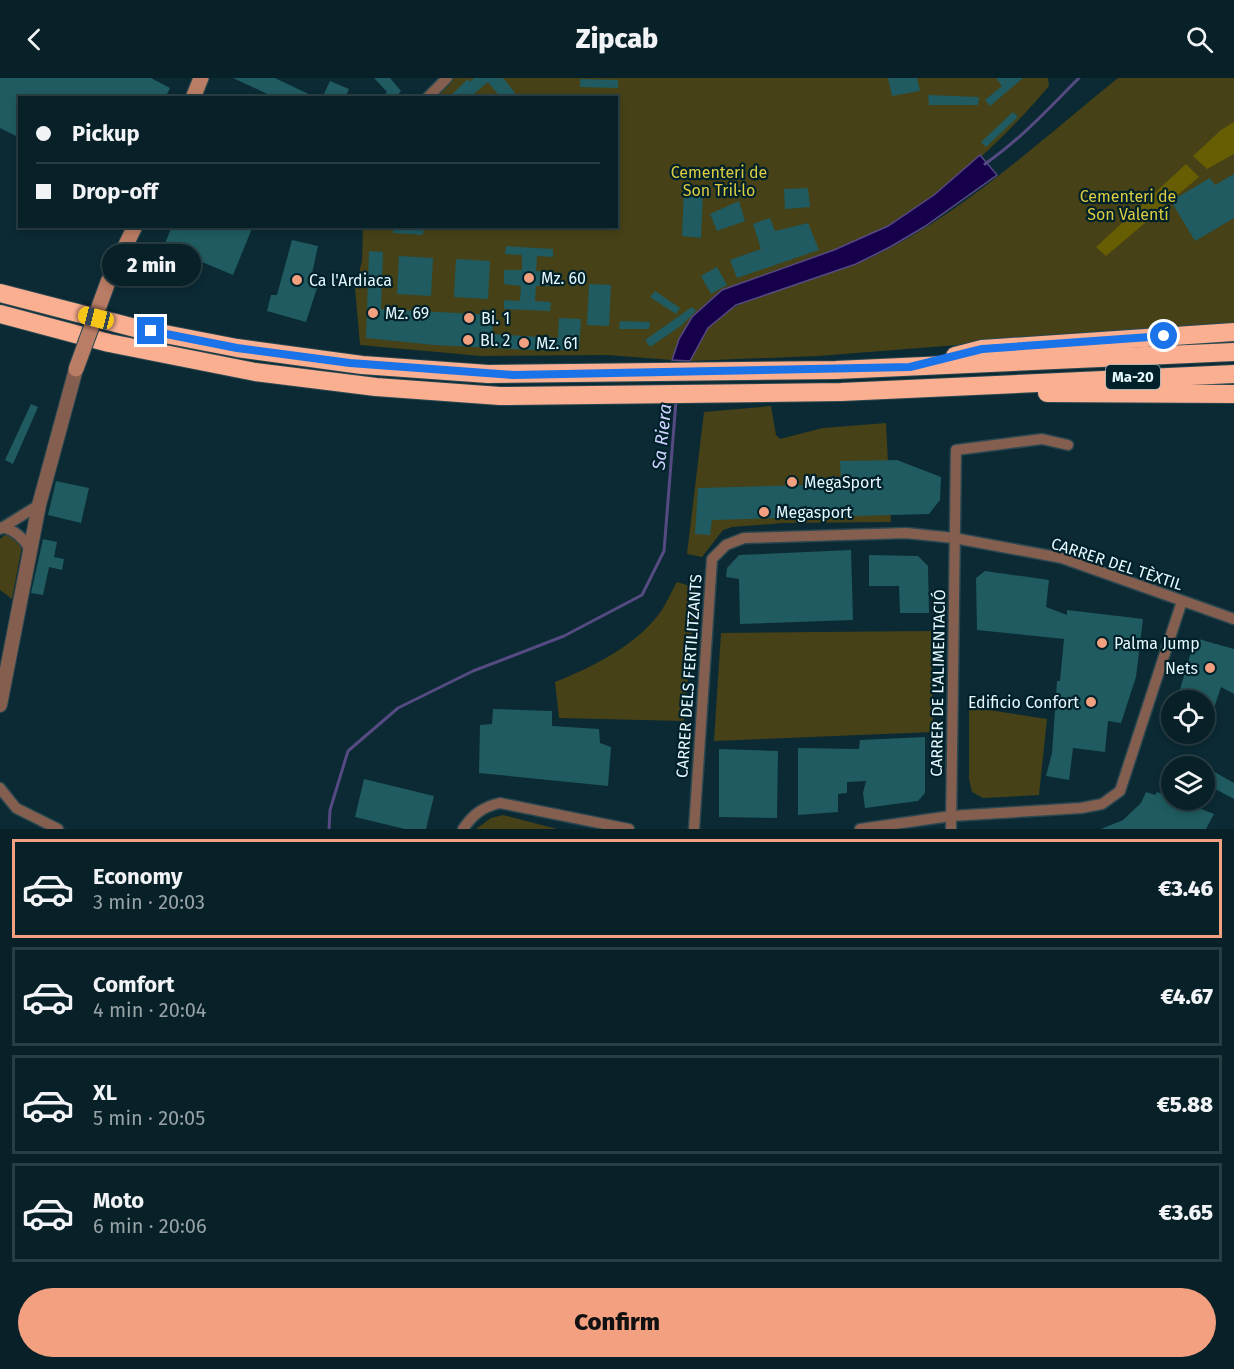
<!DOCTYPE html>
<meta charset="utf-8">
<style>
body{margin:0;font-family:"Fira Sans",sans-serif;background:#11282f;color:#f1f3f6;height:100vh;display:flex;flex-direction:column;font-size:22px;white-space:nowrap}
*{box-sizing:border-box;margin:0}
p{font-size:20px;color:#98a3a7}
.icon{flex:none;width:33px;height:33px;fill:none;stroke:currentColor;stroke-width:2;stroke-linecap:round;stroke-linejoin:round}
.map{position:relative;height:751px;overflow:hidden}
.sheet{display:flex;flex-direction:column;background:#082027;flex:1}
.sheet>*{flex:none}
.guide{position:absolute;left:18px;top:18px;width:600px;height:132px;border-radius:0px;box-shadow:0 3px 9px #0003,0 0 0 2px #293e44;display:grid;align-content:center;height:132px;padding:0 18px;background:#082027}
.tools{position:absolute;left:1161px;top:612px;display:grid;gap:12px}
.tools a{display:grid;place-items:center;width:54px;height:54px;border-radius:50%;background:#082027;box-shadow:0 3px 9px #0003,0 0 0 2px #293e44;font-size:30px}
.end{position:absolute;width:27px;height:27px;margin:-14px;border:8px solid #1a73e8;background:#fff;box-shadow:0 0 0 3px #fff}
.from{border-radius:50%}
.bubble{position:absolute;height:42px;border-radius:21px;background:#082027;box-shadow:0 3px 9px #0003,0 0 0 2px #293e44;font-size:20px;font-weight:800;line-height:42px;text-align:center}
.car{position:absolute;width:18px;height:36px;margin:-18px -9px;border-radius:8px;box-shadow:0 0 4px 2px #0007;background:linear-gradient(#f5c518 24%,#345 0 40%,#f5c518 0 76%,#345 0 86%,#f5c518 0)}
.guide b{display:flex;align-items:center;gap:21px;height:57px;font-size:22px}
.guide b+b{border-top:2px solid #293e44}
.guide i{width:15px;height:15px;background:#f1f3f6}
ul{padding:10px 0 0;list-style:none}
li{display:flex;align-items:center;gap:18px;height:99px;margin:0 12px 9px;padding:0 6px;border:3px solid #293e44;border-radius:0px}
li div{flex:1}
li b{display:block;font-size:22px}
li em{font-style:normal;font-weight:800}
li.on{border-color:#f2a080}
li>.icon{width:54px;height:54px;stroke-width:1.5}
.action{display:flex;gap:12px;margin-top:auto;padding:12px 18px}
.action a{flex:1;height:69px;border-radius:36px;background:#f2a080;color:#111;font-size:24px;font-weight:800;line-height:69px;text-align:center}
header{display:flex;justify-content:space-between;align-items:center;height:78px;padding:0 18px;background:#082027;font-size:27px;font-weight:800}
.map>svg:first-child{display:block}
</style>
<header><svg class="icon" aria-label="back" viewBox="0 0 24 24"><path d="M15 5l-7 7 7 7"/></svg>Zipcab<svg class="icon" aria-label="search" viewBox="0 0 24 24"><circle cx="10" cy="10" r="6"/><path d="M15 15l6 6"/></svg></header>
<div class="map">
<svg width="1234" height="751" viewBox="0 0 1234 751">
<rect width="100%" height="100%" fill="#0b2a34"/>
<g fill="#464117">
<path d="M451 0H1048L1049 8C1007 58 946 116 888 148 836 176 777 192 722 212 696 231 682 252 672 282L607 277 481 278 360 267 355 210 362 183 363 149 616 148V20L433 19Z"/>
<path d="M1118 0H1234V245L818 278 690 283C695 271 699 260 707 251 738 214 811 204 856 186 951 147 1038 64 1118 0Z"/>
<polygon points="771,328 776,357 780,361 823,350 886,345 891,444 783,445 732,449 723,452 702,479 687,476 704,334"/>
<polygon points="5,457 15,459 22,468 12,521 0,512 0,461"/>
<path d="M677 504 696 510 684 643 559 640 555 604C592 589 634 569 659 536 666 527 671 514 677 504Z"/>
<polygon points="931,553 933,654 714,663 721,555"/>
<polygon points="969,629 1047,641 1039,717 983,720 972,714 969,701"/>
<polygon points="503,737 557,751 476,751 491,740"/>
</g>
<g fill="#675d03">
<polygon points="1234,44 1234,76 1207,91 1193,78 1221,52"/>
<polygon points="1186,86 1199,99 1106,178 1096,169"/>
</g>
<polygon fill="#16004c" stroke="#554a82" stroke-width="1.5" points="980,77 997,97 924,149 890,169 856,186 736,227 708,250 690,283 672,282 679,261 692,239 722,212 834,172 888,148 934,117"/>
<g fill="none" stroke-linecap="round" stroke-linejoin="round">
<g stroke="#554a82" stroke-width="3">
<path d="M985 86C1021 61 1049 30 1079 0"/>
<polyline points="329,751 330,732 348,673 398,630 473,593 564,558 642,517 664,473 676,323"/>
</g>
</g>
<g fill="#1f5b60">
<polygon points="0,0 151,0 170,10 165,20 20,20 20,60 0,50"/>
<polygon points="233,0 275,0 317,20 276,20"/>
<polygon points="374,0 390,0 401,13 395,20 382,20 387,14"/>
<polygon points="474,0 503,0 519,20 501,20 488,4 469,20 448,20 468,1 470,4"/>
<polygon points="888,0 917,0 920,13 892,18"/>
<polygon points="996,0 1023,0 990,28 985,22 1002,8"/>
<polygon points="580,1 618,2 618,10 580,9"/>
<polygon points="330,3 349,11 345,20 322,20"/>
<polygon points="928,17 979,19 978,27 929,27"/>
<polygon points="1013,34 1018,39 986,69 981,64"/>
<polygon points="1234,96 1234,140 1195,163 1171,123 1210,100 1215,107"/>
<polygon points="808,110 810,129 785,131 784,111"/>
<polygon points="684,112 703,113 701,160 682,158"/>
<polygon points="739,123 745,143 717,153 710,136"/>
<polygon points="770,140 775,153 808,145 819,172 737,200 730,182 761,171 753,146"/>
<polygon points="172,148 253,148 233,197 164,168"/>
<polygon points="393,148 424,148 423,157 393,155"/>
<polygon points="292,162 318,168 310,205 318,207 306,244 267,233 271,217 277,217"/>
<polygon points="506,168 553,171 553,179 537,178 536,193 554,194 553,208 536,208 535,223 551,224 550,233 504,231 504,222 520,223 521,208 504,206 504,192 522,192 522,177 505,176"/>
<polygon points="369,173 383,174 381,231 494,237 492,256 558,260 559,240 581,241 579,270 554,273 434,267 366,260"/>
<polygon points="399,178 433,180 431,218 397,216"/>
<polygon points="456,181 490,183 488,221 454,219"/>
<polygon points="717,189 727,207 711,216 701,198"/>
<polygon points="589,206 611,207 609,248 587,247"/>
<polygon points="655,213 680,230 676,236 650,219"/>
<polygon points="692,229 696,233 682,247 650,269 645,262"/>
<polygon points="620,243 650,244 649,251 619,251"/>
<polygon points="31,326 38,329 13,386 5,382"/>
<polygon points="897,382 941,399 940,422 929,436 712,442 710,457 695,456 698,410 841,406 840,383"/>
<polygon points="56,403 89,410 81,445 48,437"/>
<polygon points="43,461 57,464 54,479 64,481 62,492 49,489 43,517 31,515"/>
<polygon points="851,472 853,542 740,546 739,501 726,499 727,490 739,477"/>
<polygon points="869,477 918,478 928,488 929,535 900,535 899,508 869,508"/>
<polygon points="985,493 1049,502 1046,529 1067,537 1067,532 1143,541 1136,599 1121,645 1108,643 1105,674 1073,670 1069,702 1046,698 1052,675 1057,603 1060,603 1064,561 977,552 976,500"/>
<polygon points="1195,560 1234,571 1234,616 1221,609 1206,654 1204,622 1177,622"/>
<polygon points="493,631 552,633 552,648 599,651 600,665 611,669 608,708 479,695 480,647 492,646"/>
<polygon points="925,659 925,715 918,723 865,730 863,715 866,703 847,704 847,715 838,716 838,734 798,737 798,670 859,671 860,662"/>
<polygon points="719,671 778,673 777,740 719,739"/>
<polygon points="1204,688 1234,705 1234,721 1204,705"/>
<polygon points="364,701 434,718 426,751 405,751 355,739"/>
<polygon points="1146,714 1155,717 1157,714 1214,736 1206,751 1101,751 1123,742 1141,725"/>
</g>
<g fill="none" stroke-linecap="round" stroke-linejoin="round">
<g stroke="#2a4750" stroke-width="13">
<g id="minor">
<polyline points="427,20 447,0"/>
<path d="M3 449C16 453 24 460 30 472"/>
<polyline points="0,451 39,427"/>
<polyline points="0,710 16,730 58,751"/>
<path d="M463 751C473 736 483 729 500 725L629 751"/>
<polyline points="694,751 712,481 726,467 744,460 906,455 954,460 1062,480 1234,541"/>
<polyline points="860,751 951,738 1081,730 1102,726 1120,713 1182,523"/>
<polyline points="951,751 956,372 1042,361 1068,367"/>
</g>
</g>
<g stroke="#2a4750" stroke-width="16">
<polyline id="tertiary" points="0,627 39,427 76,291"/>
</g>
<g stroke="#2a4750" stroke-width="17">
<g id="secondary">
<polyline points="193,20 201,0"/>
<polyline points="108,204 135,148"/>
</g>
</g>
<g stroke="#2a4750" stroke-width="20">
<g id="motorway">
<polyline points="0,215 139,251 237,270 362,287 488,296 836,292 1234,274"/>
<polyline points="0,236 109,265 255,294 376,309 500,318 841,314 1234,296"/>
<polyline points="955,278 982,271 1234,254"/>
<polyline points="1047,315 1234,316"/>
</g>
</g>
<use href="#minor" stroke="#845e4f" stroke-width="10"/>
<use href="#tertiary" stroke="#845e4f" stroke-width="14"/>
<use href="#secondary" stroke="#b97c64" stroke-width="15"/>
<use href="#motorway" stroke="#fbaf91" stroke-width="18"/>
<g stroke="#2a4750" stroke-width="17" stroke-linecap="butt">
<polyline id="secondary-bridge" points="76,291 108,204"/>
</g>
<use href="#secondary-bridge" stroke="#b97c64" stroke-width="15"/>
</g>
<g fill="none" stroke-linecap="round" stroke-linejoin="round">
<polyline stroke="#1a73e8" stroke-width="8" points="151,253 237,270 350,285 513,297 910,289 982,271 1164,258"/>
</g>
<g fill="#f2a080" stroke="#01212a" stroke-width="2">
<circle cx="529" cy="200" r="6"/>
<circle cx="297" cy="202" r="6"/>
<circle cx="373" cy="235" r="6"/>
<circle cx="469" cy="240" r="6"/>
<circle cx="468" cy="262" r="6"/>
<circle cx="524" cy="265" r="6"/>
<circle cx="792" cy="404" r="6"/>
<circle cx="764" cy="434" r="6"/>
<circle cx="1102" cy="565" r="6"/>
<circle cx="1210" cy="590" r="6"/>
<circle cx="1091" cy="624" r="6"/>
</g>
<g text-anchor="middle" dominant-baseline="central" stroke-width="4.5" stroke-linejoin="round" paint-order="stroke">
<rect fill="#01212a" stroke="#a2b8bf" stroke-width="1.5" x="1106" y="287" width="54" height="24" rx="4.5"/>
<g font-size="15" font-weight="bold" fill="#e7f8ff">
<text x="1133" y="299">Ma-20</text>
</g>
<g font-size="16" fill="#dccc42" stroke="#01212a">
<text x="719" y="94">Cementeri de<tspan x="719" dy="18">Son Tril·lo</tspan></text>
<text x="1128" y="118">Cementeri de<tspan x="1128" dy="18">Son Valentí</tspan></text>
</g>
<g font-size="16" fill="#e7f8ff" stroke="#01212a" text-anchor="start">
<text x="541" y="200">Mz. 60</text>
<text x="309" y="202">Ca l'Ardiaca</text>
<text x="385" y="235">Mz. 69</text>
<text x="481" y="240">Bi. 1</text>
<text x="480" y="262">Bl. 2</text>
<text x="536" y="265">Mz. 61</text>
<text x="804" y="404">MegaSport</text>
<text x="776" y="434">Megasport</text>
<text x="1114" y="565">Palma Jump</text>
<text x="1198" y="590" text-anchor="end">Nets</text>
<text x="1079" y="624" text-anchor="end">Edificio Confort</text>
</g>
<g font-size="16" fill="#e7f8ff" stroke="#01212a">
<text transform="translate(1117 486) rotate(18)">CARRER DEL TÈXTIL</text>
<text transform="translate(689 598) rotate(-86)">CARRER DELS FERTILITZANTS</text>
<text transform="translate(938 605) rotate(-89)">CARRER DE L'ALIMENTACIÓ</text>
</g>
<g font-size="18" font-style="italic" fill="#cfd2ff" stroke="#01212a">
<text transform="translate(662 359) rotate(-84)">Sa Riera</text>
</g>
</g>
</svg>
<div class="tools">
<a><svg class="icon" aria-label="locate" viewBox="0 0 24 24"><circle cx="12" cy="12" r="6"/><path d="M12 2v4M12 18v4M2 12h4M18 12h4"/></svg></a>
<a><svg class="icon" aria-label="layers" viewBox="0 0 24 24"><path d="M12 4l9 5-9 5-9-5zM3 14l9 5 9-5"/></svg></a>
</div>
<i class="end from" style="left:1164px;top:258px"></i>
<i class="end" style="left:151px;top:253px"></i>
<div class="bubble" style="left:102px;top:166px;width:99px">2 min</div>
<i class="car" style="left:96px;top:240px;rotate:284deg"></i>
<div class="guide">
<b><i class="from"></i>Pickup</b>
<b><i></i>Drop-off</b>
</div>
</div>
<section class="sheet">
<ul>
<li class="on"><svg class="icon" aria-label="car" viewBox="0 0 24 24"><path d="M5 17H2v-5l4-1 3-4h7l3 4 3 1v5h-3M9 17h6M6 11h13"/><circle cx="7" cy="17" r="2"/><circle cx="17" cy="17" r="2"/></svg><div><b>Economy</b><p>3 min · 20:03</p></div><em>€3.46</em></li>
<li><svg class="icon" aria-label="car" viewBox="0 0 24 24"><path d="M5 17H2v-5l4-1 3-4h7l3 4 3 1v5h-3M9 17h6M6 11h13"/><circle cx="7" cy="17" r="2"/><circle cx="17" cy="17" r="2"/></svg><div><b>Comfort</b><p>4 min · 20:04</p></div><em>€4.67</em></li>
<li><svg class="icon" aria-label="car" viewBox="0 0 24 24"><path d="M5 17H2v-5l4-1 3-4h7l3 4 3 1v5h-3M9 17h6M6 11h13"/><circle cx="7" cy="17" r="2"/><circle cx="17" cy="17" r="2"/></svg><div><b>XL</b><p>5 min · 20:05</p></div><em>€5.88</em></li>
<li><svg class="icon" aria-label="car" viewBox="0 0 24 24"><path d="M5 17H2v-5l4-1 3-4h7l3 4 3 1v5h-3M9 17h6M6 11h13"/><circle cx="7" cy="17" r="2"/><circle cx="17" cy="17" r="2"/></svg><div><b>Moto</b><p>6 min · 20:06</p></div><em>€3.65</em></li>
</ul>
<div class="action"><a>Confirm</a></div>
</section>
